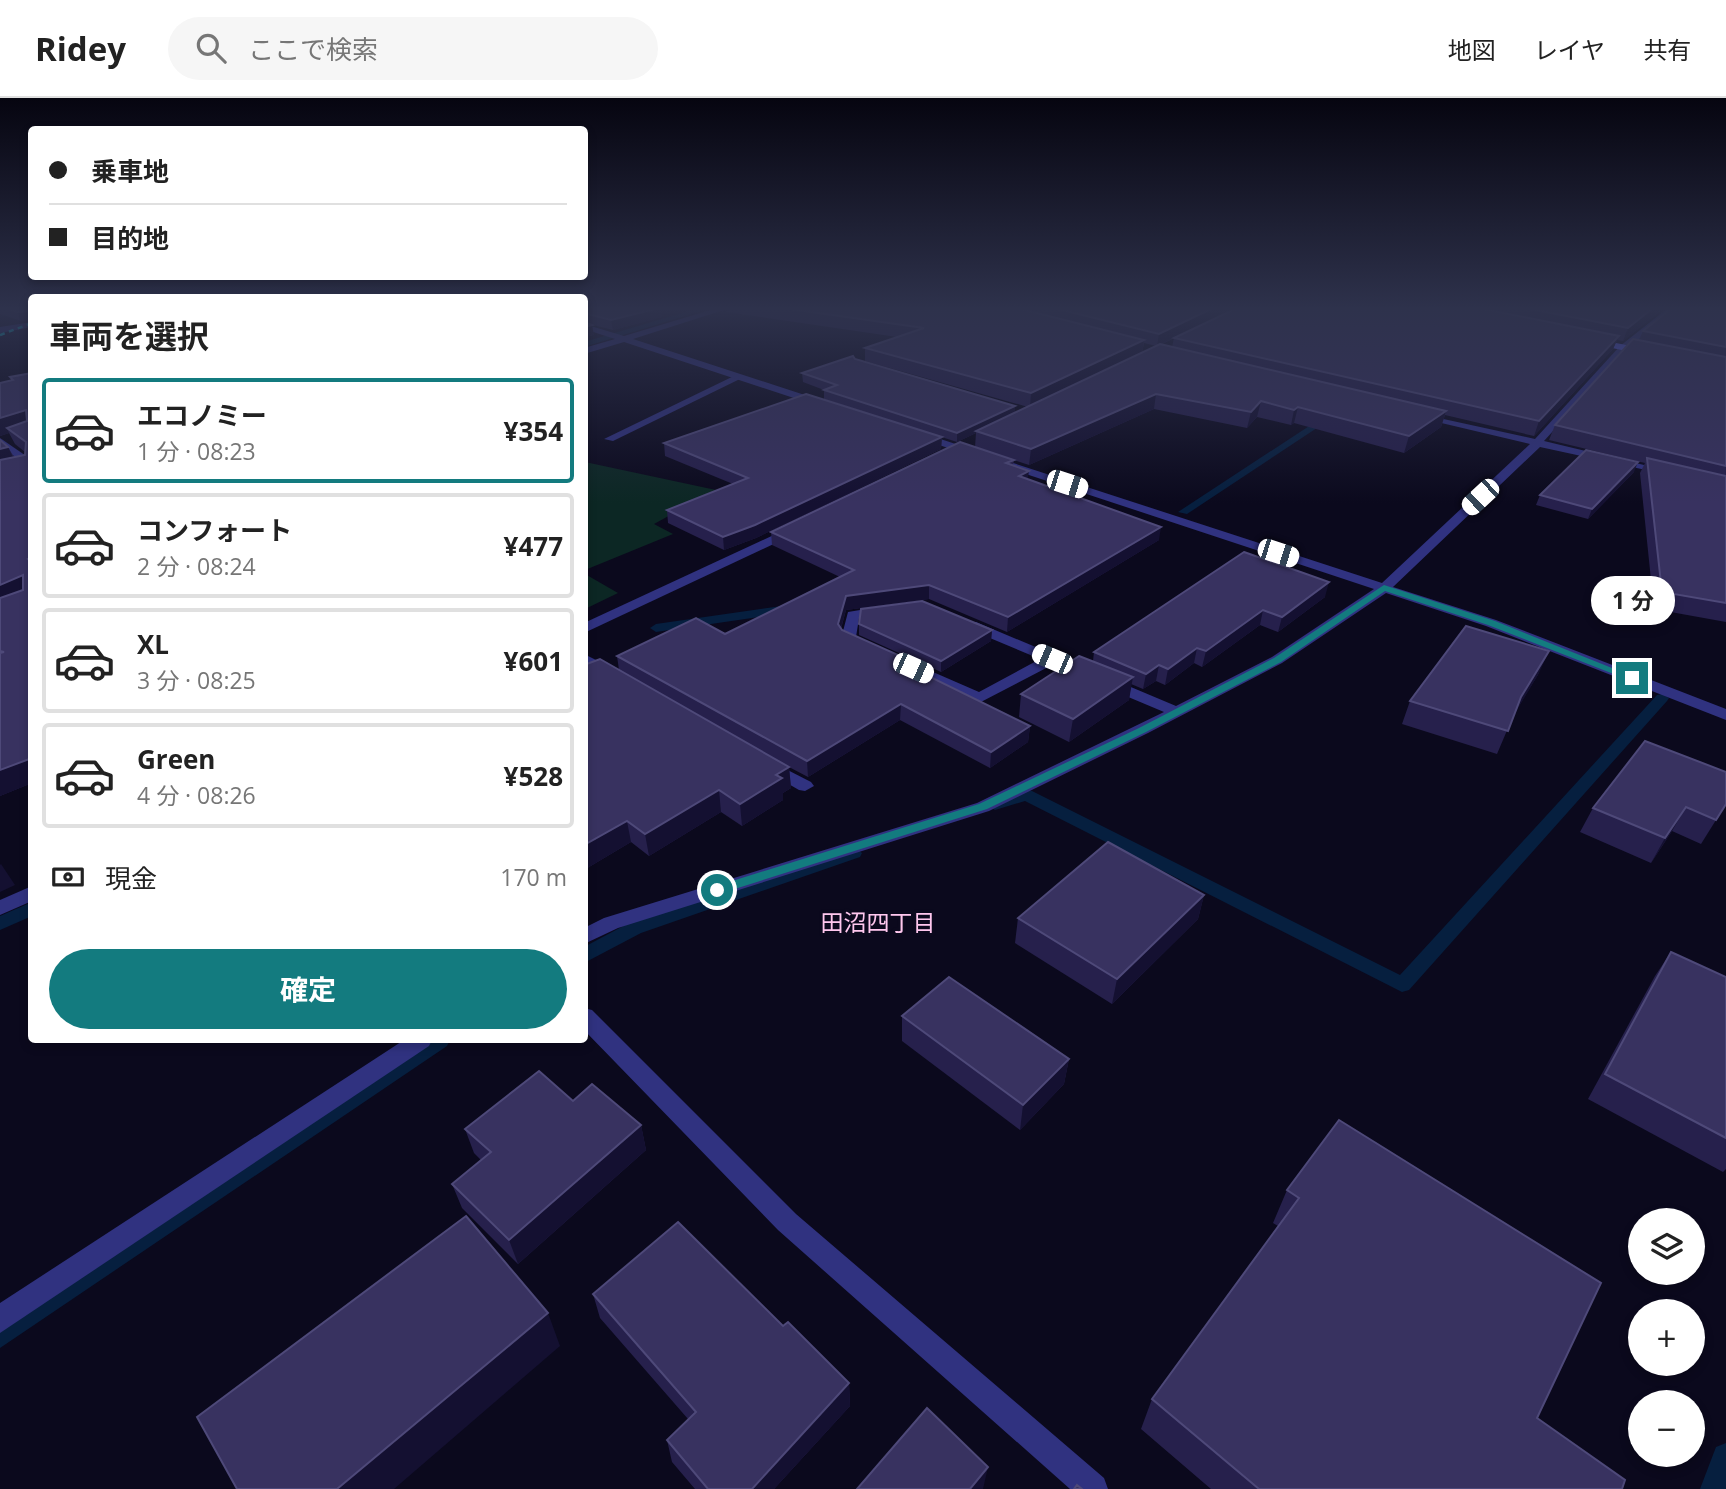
<!DOCTYPE html>
<html lang="ja">
<meta charset="utf-8">
<style>
body{margin:0;font-family:"Open Sans","Noto Sans JP",sans-serif;background:#f6f6f6;color:#222;height:100vh;display:flex;flex-direction:column;font-size:26px;white-space:nowrap}
*{box-sizing:border-box;margin:0}
p{font-size:23px;color:#767676}
.icon{flex:none;width:38px;height:38px;fill:none;stroke:currentColor;stroke-width:2;stroke-linecap:round;stroke-linejoin:round}
.map{position:relative;flex:1;overflow:hidden}
.panel{position:absolute;left:28px;top:196px;width:560px;height:749px;display:flex;flex-direction:column;background:#fff;border-radius:7px;box-shadow:0 4px 10px #0003}
.panel>*{flex:none}
.banner{position:absolute;left:28px;top:28px;width:560px;height:154px;border-radius:7px;box-shadow:0 4px 10px #0003;display:grid;align-content:center;height:154px;padding:0 21px;background:#fff}
.tools{position:absolute;left:1628px;top:1110px;display:grid;gap:14px}
.tools a{display:grid;place-items:center;width:77px;height:77px;border-radius:50%;background:#fff;box-shadow:0 4px 10px #0003;font-size:35px}
.end{position:absolute;width:32px;height:32px;margin:-16px;border:9px solid #137b7f;background:#fff;box-shadow:0 0 0 4px #fff}
.from{border-radius:50%}
.bubble{position:absolute;height:49px;border-radius:24px;background:#fff;box-shadow:0 4px 10px #0003;font-size:23px;font-weight:700;line-height:49px;text-align:center}
.car{position:absolute;width:21px;height:42px;margin:-21px -10px;border-radius:9px;box-shadow:0 0 5px 2px #0007;background:linear-gradient(#fff 24%,#345 0 40%,#fff 0 76%,#345 0 86%,#fff 0)}
.banner b{display:flex;align-items:center;gap:24px;height:66px;font-size:26px}
.banner b+b{border-top:2px solid #e0e0e0}
.banner i{width:18px;height:18px;background:#222}
ul{padding:0;list-style:none}
li{display:flex;align-items:center;gap:21px;height:105px;margin:0 14px 10px;padding:0 7px;border:4px solid #e0e0e0;border-radius:7px}
li div{flex:1}
li b{display:block;font-size:26px}
li em{font-style:normal;font-weight:700}
li.active{border-color:#137b7f}
li>.icon{width:63px;height:63px;stroke-width:1.5}
h2{padding:0 21px;font-size:32px;line-height:84px}
.pay{display:flex;align-items:center;gap:18px;height:77px;padding:0 21px;font-size:26px}
.pay p{margin-inline-start:auto}
.cta{display:flex;gap:14px;margin-top:auto;padding:14px 21px}
.cta a{flex:1;height:80px;border-radius:42px;background:#137b7f;color:#fff;font-size:28px;font-weight:700;line-height:80px;text-align:center}
header{display:flex;align-items:center;gap:42px;box-sizing:border-box;height:98px;padding:0 35px;background:#fff;border-bottom:2px solid #e0e0e0}
header strong{font-size:33px}
nav{display:flex;gap:38px;margin-inline-start:auto;font-size:24px}
.search{width:490px;height:63px;background:#f6f6f6;display:flex;align-items:center;gap:18px;box-sizing:border-box;padding:0 24px;border-radius:38px;color:#767676;font-size:26px}
.map>svg:first-child{display:block}
</style>
<header>
<strong>Ridey</strong>
<div class="search"><svg class="icon" aria-label="search" viewBox="0 0 24 24"><circle cx="10" cy="10" r="6"/><path d="M15 15l6 6"/></svg>ここで検索</div>
<nav><a>地図</a><a>レイヤ</a><a>共有</a></nav>
</header>
<div class="map">
<svg width="1726" height="1391" viewBox="0 0 1726 1391">
<rect width="100%" height="100%" fill="#0b091d"/>
<g fill="#0c2724">
<polygon points="585,364 716,392 654,426 673,436 585,472"/>
<polygon points="585,476 618,495 585,511"/>
</g>
<g fill="none" stroke-linecap="round" stroke-linejoin="round">
<g fill="#061f3f" fill-rule="evenodd">
<polygon points="699,210 711,210 584,249 584,244"/>
<polygon points="1329,315 1334,318 1332,320 1187,416 1178,414"/>
<polygon points="789,507 795,511 793,514 656,534 650,530 656,526"/>
<polygon points="1662,596 1669,600 1667,603 1409,892 1402,894 1025,703 995,712 987,707 989,703 1026,692 1032,693 1400,877 1657,597"/>
<polygon points="854,749 862,755 860,759 641,835 584,865 584,849 629,825"/>
<polygon points="32,804 32,818 0,832 0,818"/>
<polygon points="425,942 450,942 447,948 0,1250 0,1222"/>
<polygon points="1726,1345 1726,1391 1700,1391 1716,1349"/>
</g>
<polygon fill="#303280" fill-rule="evenodd" points="736,277 744,279 613,343 604,341"/>
<g fill="#303280" fill-rule="evenodd">
<polygon points="717,210 730,210 633,241 823,303 823,307 815,307 624,244 584,256 584,250 615,241 584,231 584,226 624,238"/>
<polygon points="1668,210 1677,210 1626,252 1544,343 1669,373 1669,377 1540,349 1393,489 1496,522 1726,611 1726,622 1486,528 1386,495 1282,565 1148,635 989,713 618,830 584,846 584,830 604,820 977,705 1164,614 1052,567 979,605 897,567 905,562 910,564 979,594 1040,561 966,530 966,524 976,524 1176,608 1272,559 1374,491 1002,368 1002,364 1010,364 1382,485 1530,346 1416,319 1416,315 1535,341 1620,248"/>
<polygon points="32,224 32,229 0,235 0,229"/>
<polygon points="919,334 977,353 978,355 969,357 915,339 914,337"/>
<polygon points="0,340 32,362 32,371 0,348"/>
<polygon points="793,428 799,432 797,435 584,535 584,525"/>
<path d="M884 508 891 512 889 515 859 520 856 539 870 548 868 551C859 553 846 548 841 541L848 514Z"/>
<polygon points="584,556 616,572 619,575 611,580 584,566"/>
<polygon points="772,664 811,684 814,688 805,693 799,692 766,673 764,669 766,665"/>
<polygon points="32,788 32,803 0,817 0,802"/>
<polygon points="584,910 592,912 796,1116 1104,1380 1108,1391 1070,1391 778,1132 584,932"/>
<polygon points="404,942 432,942 429,948 0,1235 0,1205"/>
</g>
<polygon fill="#5c62ff" fill-rule="evenodd" points="1591,240 1646,251 1651,254 1646,257 1588,245 1588,241"/>
<polyline stroke="#00e7f0" stroke-width="2.5" stroke-dasharray="5 4.5" stroke-linecap="butt" points="0,237 32,225"/>
</g>
<g fill="#26204c" fill-rule="evenodd">
<polygon points="0,210 32,210 32,222 21,223 0,216"/>
<polygon points="584,210 662,219 613,232 585,225 594,237 584,239"/>
<path d="M726 210H1236L1160 247 1172 249 1174 240 1237 210H1664L1623 243 1617 242 1613 251 1534 338 1445 317 1441 329 1404 355 1294 325 1291 327 1257 319 1247 330 1154 311 1029 367 1014 362 1013 368 1028 381 1159 442 1007 534 929 501 846 512 841 531 925 569V576L1030 628 1028 644 990 670 900 622 808 679 789 669 791 690 783 695V702L742 728 721 714 649 758 631 744 584 772 619 572 617 558 725 536 840 479 772 447 771 434 975 349 976 335 957 344 824 301V292L803 284 802 275 855 261 1015 308V315L1028 309 865 263V250L897 239 727 214ZM1144 245 1156 248 1142 255Z"/>
<polygon points="1726,210 1726,524 1654,511 1640,375 1645,365 1549,342 1555,327 1639,242 1643,233"/>
<polygon points="32,275 32,685 0,698 0,342 8,349 14,359 25,357 25,354 15,346 9,335 0,338 12,282 10,279"/>
<polygon points="942,339 941,351 756,440 724,452 668,425 667,412 733,386 665,358 664,345"/>
<polygon points="1634,374 1588,421 1536,407 1540,397"/>
<polygon points="1244,454 1325,499 1278,534 1260,527 1202,569 1194,565 1165,587 1156,583 1143,591 1131,586 1129,602 1069,644 1019,619 1021,596 1093,563 1094,554"/>
<polygon points="859,526 992,532 991,543 941,574 859,537"/>
<polygon points="1539,575 1514,616 1497,656 1402,626 1410,603"/>
<polygon points="1726,706 1701,746 1672,733 1651,765 1580,734 1593,710"/>
<polygon points="1204,797 1198,821 1112,906 1015,845 1018,820"/>
<polygon points="1671,854 1726,879 1726,1071 1723,1074 1588,1001 1655,878"/>
<polygon points="902,918 1069,961 1064,986 1020,1032 902,943"/>
<polygon points="573,1003 641,1027 646,1052 518,1166 462,1110 452,1086 481,1062 474,1055 465,1031"/>
<polygon points="1339,1022 1537,1320 1622,1391 1211,1391 1141,1331 1152,1301 1278,1128 1273,1125 1287,1092"/>
<polygon points="593,1196 783,1228 849,1285 850,1308 774,1391 695,1391 672,1364 667,1342 688,1321 600,1220"/>
</g>
<g fill="#141031">
<polygon points="661,210 662,219 613,232 611,222"/>
<polygon points="1213,210 1236,210 1157,248 1159,236"/>
<polygon points="1653,210 1664,210 1623,243 1628,230"/>
<polygon points="30,213 32,222 21,223 17,214"/>
<polygon points="592,227 594,237 584,239 584,229"/>
<polygon points="1619,238 1613,251 1534,338 1539,323"/>
<polygon points="1144,242 1142,255 1030,309 1031,295"/>
<polygon points="1156,296 1154,311 1029,367 1031,351"/>
<polygon points="1261,303 1257,319 1247,330 1251,314"/>
<polygon points="1015,308 1015,317 976,333 976,335 957,344 957,335"/>
<polygon points="1298,309 1294,325 1291,327 1294,312"/>
<polygon points="26,312 32,324 7,330 9,335 0,338 0,320"/>
<polygon points="1446,313 1441,329 1404,355 1409,338"/>
<polygon points="942,339 941,351 756,440 724,452 723,439"/>
<polygon points="8,349 16,365 0,370 0,351"/>
<polygon points="1638,364 1634,374 1588,421 1592,411"/>
<polygon points="1029,373 1027,386 1019,378"/>
<polygon points="1161,429 1159,442 1007,534 1008,519"/>
<polygon points="23,477 32,493 0,510 0,487"/>
<polygon points="1329,484 1325,499 1278,534 1282,519"/>
<polygon points="929,487 929,501 846,512 838,540 838,526 846,498"/>
<polygon points="1263,512 1260,527 1202,569 1206,553"/>
<polygon points="992,532 991,543 941,574 941,563"/>
<polygon points="1197,550 1194,565 1165,587 1168,571"/>
<polygon points="1549,553 1539,575 1511,622 1521,599"/>
<polygon points="1159,567 1156,583 1143,591 1146,576"/>
<polygon points="925,569 924,584 918,573"/>
<polygon points="1133,579 1129,602 1069,644 1073,621"/>
<polygon points="901,606 900,622 808,679 807,663"/>
<polygon points="1030,628 1028,644 990,670 991,654"/>
<polygon points="32,660 32,685 0,698 0,672"/>
<polygon points="789,669 791,690 783,695 783,702 742,728 740,706 776,677"/>
<polygon points="719,692 721,714 649,758 645,736"/>
<polygon points="1686,709 1672,733 1651,765 1665,740"/>
<polygon points="627,723 631,744 584,772 584,747"/>
<polygon points="1,766 15,787 0,794 0,767"/>
<polygon points="1204,797 1198,821 1112,906 1117,881"/>
<polygon points="1069,961 1064,986 1020,1032 1023,1007"/>
<polygon points="641,1027 646,1052 518,1166 509,1142"/>
<polygon points="548,1215 560,1248 394,1391 337,1391"/>
<polygon points="849,1285 850,1308 774,1391 752,1391"/>
<polygon points="988,1369 983,1391 970,1391"/>
</g>
<g fill="#383260" stroke="#4e4979" stroke-width="2">
<polygon points="5,210 32,210 32,219 30,213 17,214"/>
<polygon points="584,210 659,210 611,222 584,215"/>
<polygon points="783,210 1017,210 1144,242 1031,295 865,250 924,230"/>
<polygon points="1054,210 1213,210 1159,236"/>
<polygon points="1237,210 1479,210 1619,238 1539,323 1174,240"/>
<polygon points="1525,210 1653,210 1628,230"/>
<polygon points="1672,210 1726,210 1726,249 1643,233"/>
<polygon points="584,224 592,227 584,229"/>
<polygon points="1633,241 1726,259 1726,368 1555,327"/>
<polygon points="1160,246 1446,313 1409,338 1298,309 1294,312 1261,303 1251,314 1156,296 1031,351 976,333"/>
<polygon points="853,258 855,261 1015,308 957,335 824,292 837,287 802,275"/>
<polygon points="32,275 32,459 28,461 32,465 32,660 0,672 0,555 4,554 0,553 0,500 23,492 23,477 0,487 0,362 25,357 26,344 7,330 27,323 26,312 0,320 0,285 13,282 10,279"/>
<polygon points="806,296 942,339 755,427 723,439 667,412 748,380 664,345"/>
<polygon points="0,342 8,349 0,351"/>
<polygon points="960,344 1014,362 1006,365 1029,373 1019,378 1161,429 1008,519 929,487 846,498 838,526 842,532 925,569 918,573 1030,628 991,654 901,606 807,663 617,558 696,520 725,536 854,472 771,434"/>
<polygon points="1586,352 1638,364 1592,411 1540,397"/>
<polygon points="1647,360 1726,378 1726,505 1662,494"/>
<polygon points="1244,454 1329,484 1282,519 1263,512 1206,553 1197,550 1168,571 1159,567 1146,576 1094,554"/>
<polygon points="922,503 992,532 941,563 859,526 861,511"/>
<polygon points="1466,528 1549,553 1521,599 1508,633 1410,603"/>
<polygon points="1079,558 1133,579 1073,621 1021,596"/>
<polygon points="600,561 789,669 776,677 782,680 740,706 719,692 645,736 627,723 584,747 584,567"/>
<polygon points="1645,643 1726,674 1726,706 1716,722 1686,709 1665,740 1593,710"/>
<polygon points="1108,744 1204,797 1117,881 1018,820"/>
<polygon points="1671,854 1726,879 1726,1040 1605,976"/>
<polygon points="949,879 1069,961 1023,1007 902,918"/>
<polygon points="539,973 573,1003 592,986 641,1027 509,1142 452,1086 491,1054 465,1031"/>
<polygon points="1339,1022 1601,1185 1537,1320 1625,1382 1622,1391 1259,1391 1152,1301 1299,1100 1287,1092"/>
<polygon points="466,1118 548,1215 337,1391 237,1391 197,1319"/>
<polygon points="678,1124 783,1228 788,1224 849,1285 752,1391 708,1391 667,1342 696,1314 593,1196"/>
<polygon points="927,1310 988,1369 970,1391 857,1391"/>
<polygon points="1077,1387 1082,1391 1074,1391"/>
</g>
<linearGradient id="sky" x2="0" y2="1"><stop stop-color="#060510"/><stop offset="0.52" stop-color="#2e324c"/><stop offset="1" stop-color="#2e324c" stop-opacity="0"/></linearGradient>
<rect width="1726" height="405" fill="url(#sky)"/>
<polygon fill="#137b7f" points="1384,487 1495,523 1637,580 1629,582 1488,527 1385,493 1281,564 1146,634 987,711 722,795 713,795 711,792 713,789 979,706 1139,630 1274,560"/>
<g text-anchor="middle" dominant-baseline="central" stroke-width="7" stroke-linejoin="round" paint-order="stroke">
<g font-size="23" fill="#ffc7ee" stroke="#0b091d">
<text x="878" y="824">田沼四丁目</text>
</g>
</g>
</svg>
<div class="tools">
<a><svg class="icon" aria-label="layers" viewBox="0 0 24 24"><path d="M12 4l9 5-9 5-9-5zM3 14l9 5 9-5"/></svg></a>
<a>+</a>
<a>−</a>
</div>
<i class="end from" style="left:717px;top:792px"></i>
<i class="end" style="left:1632px;top:580px"></i>
<div class="bubble" style="left:1591px;top:478px;width:84px">1 分</div>
<i class="car" style="left:1067px;top:386px;rotate:108deg"></i>
<i class="car" style="left:1480px;top:399px;rotate:227deg"></i>
<i class="car" style="left:1278px;top:455px;rotate:108deg"></i>
<i class="car" style="left:1052px;top:561px;rotate:293deg"></i>
<i class="car" style="left:913px;top:570px;rotate:114deg"></i>
<div class="banner">
<b><i class="from"></i>乗車地</b>
<b><i></i>目的地</b>
</div>
<section class="panel">
<h2>車両を選択</h2>
<ul>
<li class="active"><svg class="icon" aria-label="car" viewBox="0 0 24 24"><path d="M5 17H2v-5l4-1 3-4h7l3 4 3 1v5h-3M9 17h6M6 11h13"/><circle cx="7" cy="17" r="2"/><circle cx="17" cy="17" r="2"/></svg><div><b>エコノミー</b><p>1 分 · 08:23</p></div><em>¥354</em></li>
<li><svg class="icon" aria-label="car" viewBox="0 0 24 24"><path d="M5 17H2v-5l4-1 3-4h7l3 4 3 1v5h-3M9 17h6M6 11h13"/><circle cx="7" cy="17" r="2"/><circle cx="17" cy="17" r="2"/></svg><div><b>コンフォート</b><p>2 分 · 08:24</p></div><em>¥477</em></li>
<li><svg class="icon" aria-label="car" viewBox="0 0 24 24"><path d="M5 17H2v-5l4-1 3-4h7l3 4 3 1v5h-3M9 17h6M6 11h13"/><circle cx="7" cy="17" r="2"/><circle cx="17" cy="17" r="2"/></svg><div><b>XL</b><p>3 分 · 08:25</p></div><em>¥601</em></li>
<li><svg class="icon" aria-label="car" viewBox="0 0 24 24"><path d="M5 17H2v-5l4-1 3-4h7l3 4 3 1v5h-3M9 17h6M6 11h13"/><circle cx="7" cy="17" r="2"/><circle cx="17" cy="17" r="2"/></svg><div><b>Green</b><p>4 分 · 08:26</p></div><em>¥528</em></li>
</ul>
<div class="pay"><svg class="icon" aria-label="cash" viewBox="0 0 24 24"><path d="M3 7h18v10H3z"/><circle cx="12" cy="12" r="2"/></svg>現金<p>170 m</p></div>
<div class="cta"><a>確定</a></div>
</section>
</div>
